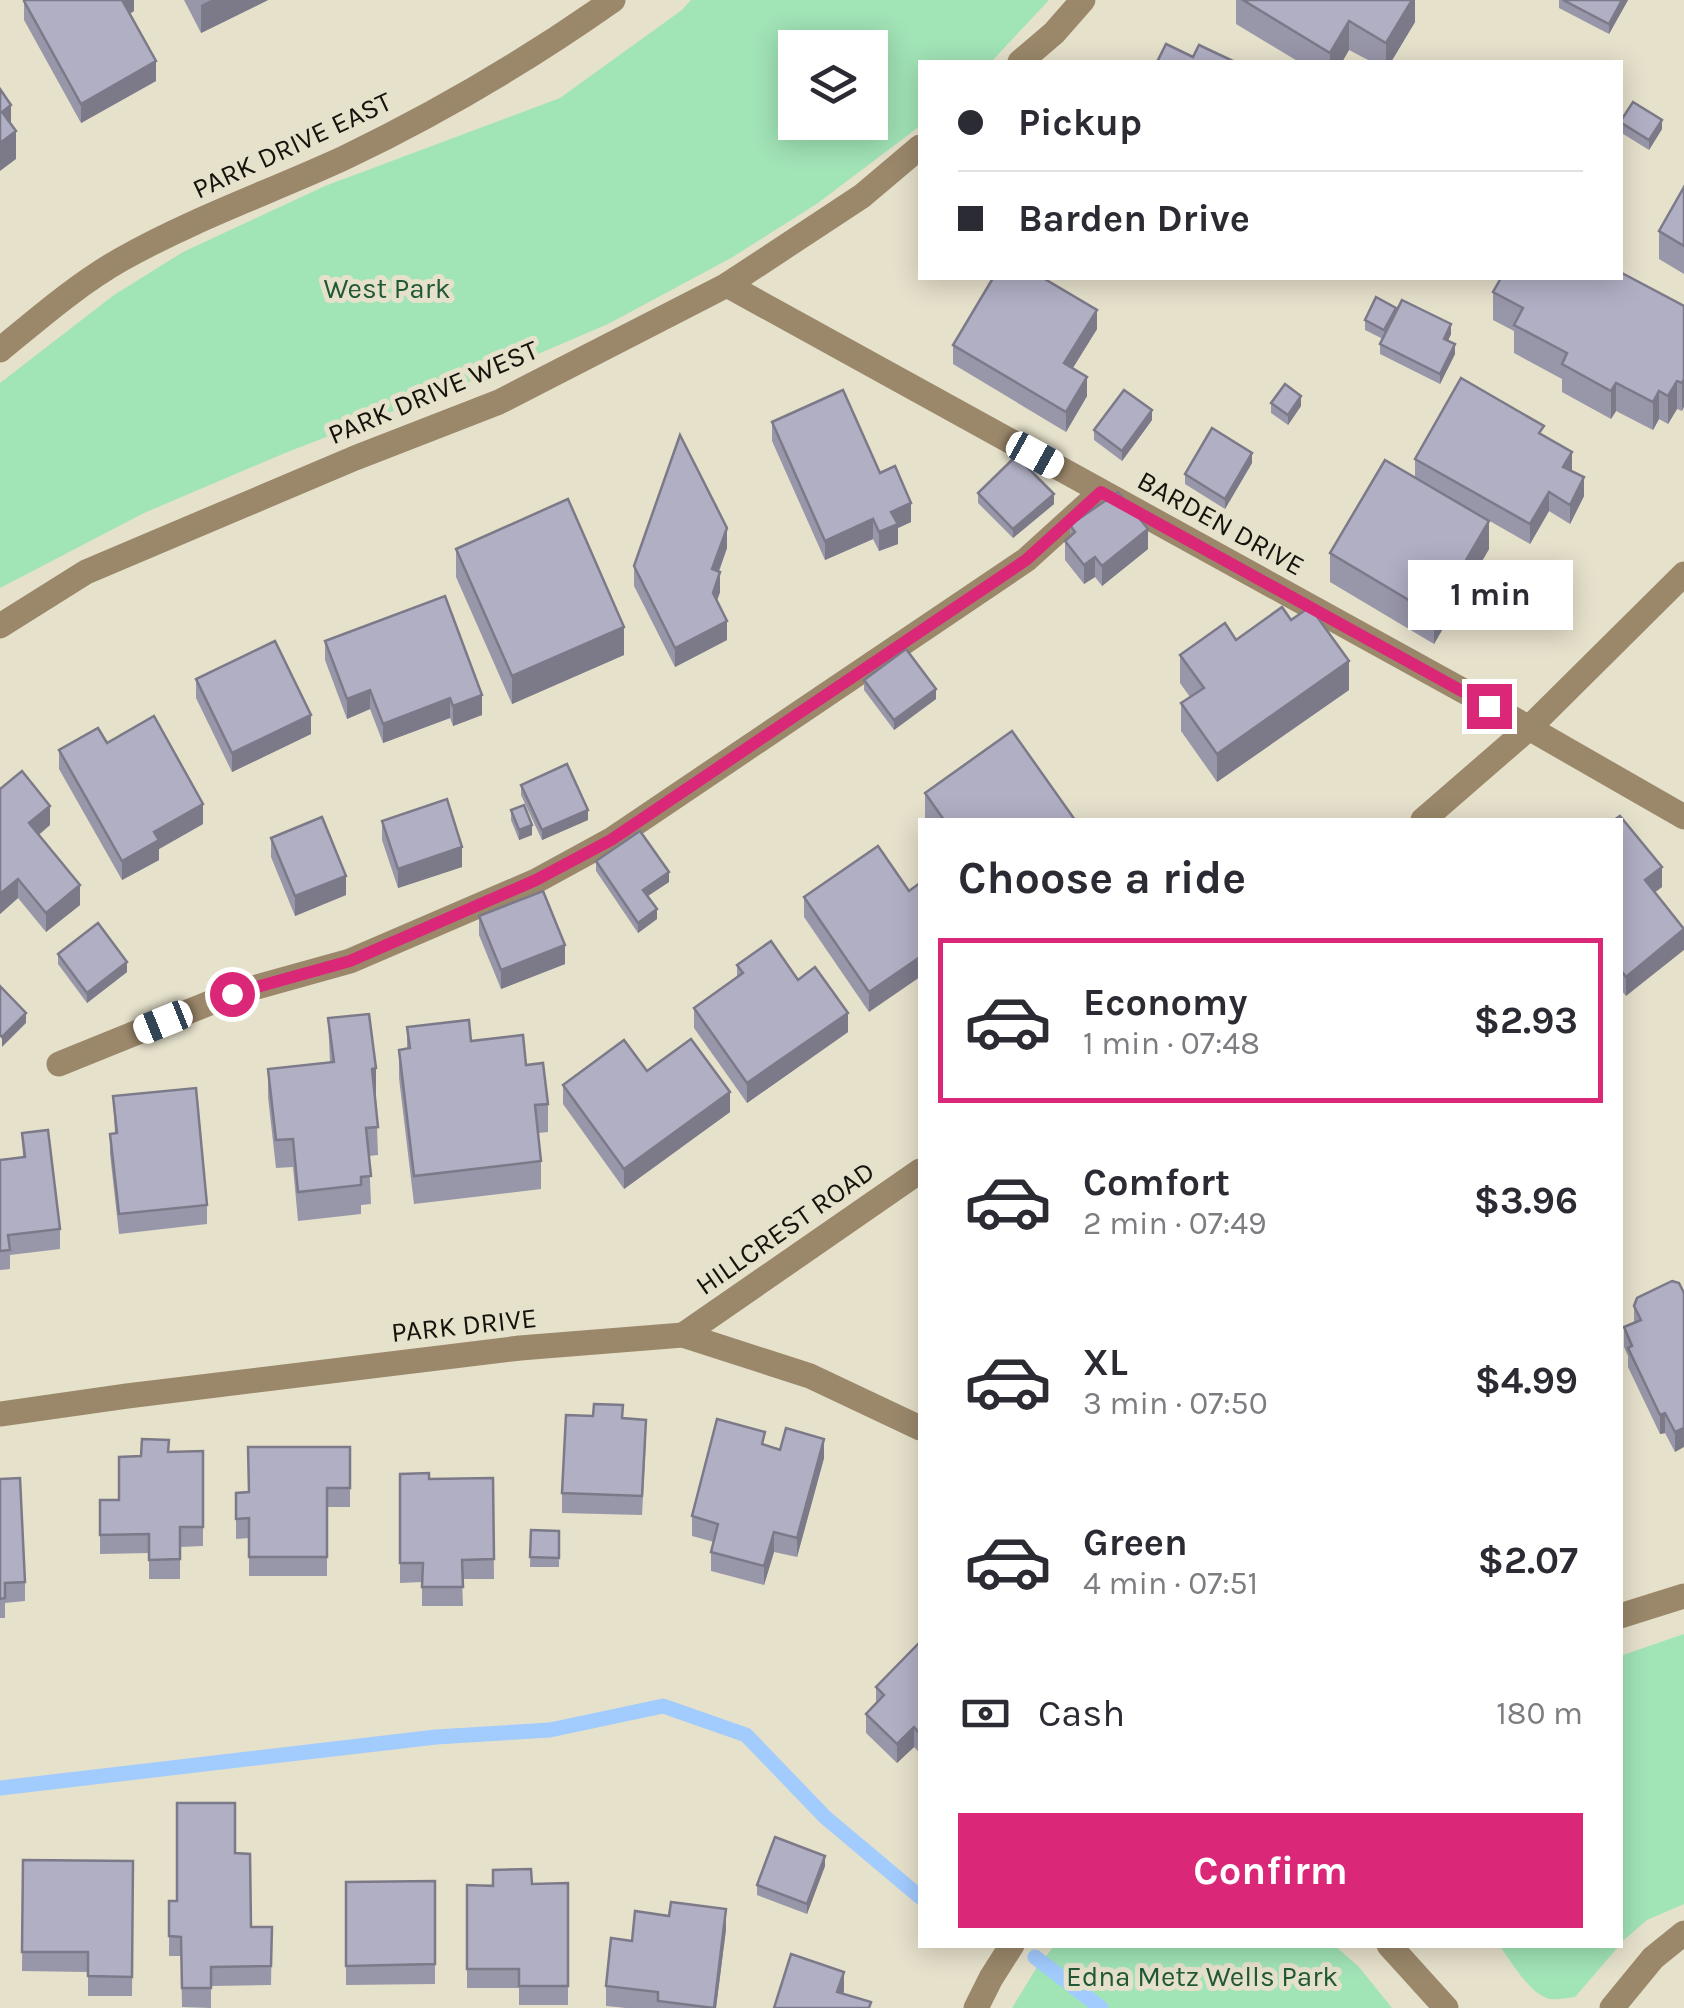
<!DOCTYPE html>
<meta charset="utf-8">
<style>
body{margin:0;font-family:Karla,sans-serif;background:#f2f2f3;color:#2b2b33;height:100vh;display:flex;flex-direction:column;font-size:38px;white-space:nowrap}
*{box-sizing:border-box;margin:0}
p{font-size:32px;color:#7c7c81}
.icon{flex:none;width:55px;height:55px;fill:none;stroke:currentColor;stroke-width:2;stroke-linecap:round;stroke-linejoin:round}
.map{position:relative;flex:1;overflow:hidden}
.side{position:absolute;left:918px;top:818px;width:705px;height:1130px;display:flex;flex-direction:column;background:#fff;border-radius:0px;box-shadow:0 5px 25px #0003}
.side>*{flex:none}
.guide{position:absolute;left:918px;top:60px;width:705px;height:220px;border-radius:0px;box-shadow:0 5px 25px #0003;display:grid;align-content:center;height:220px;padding:0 40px;background:#fff}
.fabs{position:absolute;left:778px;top:30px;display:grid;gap:20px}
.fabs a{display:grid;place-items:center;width:110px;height:110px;border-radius:0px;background:#fff;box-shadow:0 5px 25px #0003;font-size:50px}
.end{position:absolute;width:45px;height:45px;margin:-22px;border:12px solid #db2777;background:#fff;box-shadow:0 0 0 5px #fff}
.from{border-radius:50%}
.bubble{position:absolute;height:70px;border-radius:0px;background:#fff;box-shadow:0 5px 25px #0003;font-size:32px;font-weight:700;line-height:70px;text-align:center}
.car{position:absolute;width:30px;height:60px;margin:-30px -15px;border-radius:12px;box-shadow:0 0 8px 2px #0007;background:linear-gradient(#fff 24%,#345 0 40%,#fff 0 76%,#345 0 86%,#fff 0)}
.guide b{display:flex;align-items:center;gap:35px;height:95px;font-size:38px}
.guide b+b{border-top:2px solid #e1e1e2}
.guide i{width:25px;height:25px;background:#2b2b33}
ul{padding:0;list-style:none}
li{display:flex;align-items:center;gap:30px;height:165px;margin:0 20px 15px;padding:0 20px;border:5px solid transparent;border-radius:0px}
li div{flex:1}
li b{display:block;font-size:38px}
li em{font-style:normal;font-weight:700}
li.active{border-color:#db2777}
li>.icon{width:90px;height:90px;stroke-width:1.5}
h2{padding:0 40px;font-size:45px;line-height:120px}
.pay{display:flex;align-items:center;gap:25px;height:110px;padding:0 40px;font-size:38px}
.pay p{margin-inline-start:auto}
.button{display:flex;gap:20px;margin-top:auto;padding:20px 40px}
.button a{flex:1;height:115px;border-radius:0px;background:#db2777;color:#fff;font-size:40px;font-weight:700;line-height:115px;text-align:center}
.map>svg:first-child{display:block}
</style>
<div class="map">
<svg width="1684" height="2008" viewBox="0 0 1684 2008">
<rect width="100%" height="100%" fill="#e6e1cb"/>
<g fill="#a1e4b6" fill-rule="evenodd">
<path d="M691 0H1049L991 62H920V126L818 203 731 258 608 324 505 368 285 453 144 513 0 588V383L114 295 183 252 325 186 560 98 682 10ZM795 48H870V122H795Z"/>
<path d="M1684 1634V1904L1647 1920 1625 1939 1575 1997C1567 1998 1558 2000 1550 1999 1530 1995 1511 1961 1499 1945H1620V1656Z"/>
<polygon points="1055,1945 1334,1945 1359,1967 1392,2008 1012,2008 1037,1967"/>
</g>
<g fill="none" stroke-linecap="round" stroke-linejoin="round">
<g stroke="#a2cbfe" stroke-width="15">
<polyline points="0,1788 436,1737 550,1730 663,1706 746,1735 825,1817 920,1897"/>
<polyline points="1035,1957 1101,2008"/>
</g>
<g stroke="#9b886b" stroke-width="25">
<polyline points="1020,62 1054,33 1083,0"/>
<polyline points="727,285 1489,705 1684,817"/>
<path d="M0 350C39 318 78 284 122 259 193 219 270 192 344 158 438 113 528 60 613 0"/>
<polyline points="0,626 86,572 355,458 499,402 727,285 862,196 920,147"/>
<polyline points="1423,820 1529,728 1684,574"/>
<polyline points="59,1064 232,994 350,961 536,881 611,840 1026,560 1101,492"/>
<polyline points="683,1335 920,1171"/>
<polyline points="0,1414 127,1396 520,1348 683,1335 810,1376 920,1428"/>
<polyline points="1620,1616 1684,1596"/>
<polyline points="1389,1945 1446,2008"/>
<polyline points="976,2008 991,1978 1012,1945"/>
<polyline points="1612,2008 1653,1958 1684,1933"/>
</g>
</g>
<g fill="#9896a9">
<polygon points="134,0 134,11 130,14 156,81 81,123 24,20 24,1"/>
<polygon points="184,0 268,0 201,33"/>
<polygon points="1236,0 1415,0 1415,22 1391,62 1372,62 1349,50 1342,62 1299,62 1236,24"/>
<polygon points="1559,0 1628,0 1609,34 1559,8"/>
<polygon points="1620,122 1662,129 1649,150 1620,132"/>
<polygon points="1684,187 1684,274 1659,259 1659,231"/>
<polygon points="1493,292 1684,306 1682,411 1677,409 1668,424 1659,419 1653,430 1616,411 1611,419 1562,392 1562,379 1514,353 1514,331 1493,320"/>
<polygon points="1396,312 1451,334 1448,341 1455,354 1440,384 1380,354 1380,344 1383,339 1365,330 1365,320"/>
<polygon points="1097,329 1073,368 1087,396 1066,432 953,364 953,345"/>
<polygon points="1271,403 1301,406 1288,425 1271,413"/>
<polygon points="1152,420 1122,461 1094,440 1094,430"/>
<polygon points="772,422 880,473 911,522 898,528 898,544 879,551 873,539 825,560 772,441"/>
<polygon points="1544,436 1572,471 1584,496 1570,524 1549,511 1530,544 1432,488 1489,549 1434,644 1330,582 1330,553 1415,478 1415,459"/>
<polygon points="1252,463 1225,509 1185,484 1185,474"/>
<polygon points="978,493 1054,504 1013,538 978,503"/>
<polygon points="1070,525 1148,549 1102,586 1095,577 1084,584 1065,560 1065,541 1070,536"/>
<polygon points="727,548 719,572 720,592 717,600 727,640 675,667 634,586 634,566"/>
<polygon points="456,549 624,655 512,704 456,577"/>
<polygon points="1291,620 1349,690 1217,782 1181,731 1181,703 1190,697 1180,683 1180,655 1236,640"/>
<polygon points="325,641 482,715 453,726 450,718 383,743 370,709 347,719 325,660"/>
<polygon points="196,679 311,734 232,772 196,698"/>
<polygon points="864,680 936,699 894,730 864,690"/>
<polygon points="107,743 203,824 159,849 159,860 122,880 59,769 59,750"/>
<polygon points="521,785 588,820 542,840 521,795"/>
<polygon points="0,789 50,825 39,835 80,905 46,932 18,898 0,914"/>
<polygon points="925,793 1075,820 925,820"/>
<polygon points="511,810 532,835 519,840 511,820"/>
<polygon points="1620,820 1662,887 1654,892 1626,996 1620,989"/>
<polygon points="382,821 462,867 398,888 382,840"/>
<polygon points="271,838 346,895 295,916 271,857"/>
<polygon points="878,846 869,1012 804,917 804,897"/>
<polygon points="596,861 669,882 648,896 657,919 638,933 596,871"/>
<polygon points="479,916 565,964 501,989 479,935"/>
<polygon points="58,954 127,972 87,1003 58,964"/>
<polygon points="737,965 848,1032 747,1103 694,1028 694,1008 737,977"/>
<polygon points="328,1018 376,1096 378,1155 369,1156 371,1204 361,1205 361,1214 298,1221 293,1167 276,1168 268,1097 268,1069 330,1063"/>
<polygon points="407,1027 471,1041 526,1065 548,1104 548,1132 538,1133 541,1161 541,1189 414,1204 399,1078 399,1050 407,1049"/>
<polygon points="647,1071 730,1112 624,1189 563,1104 563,1085"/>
<polygon points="113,1096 207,1205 207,1224 119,1234 110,1154 110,1134 115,1134"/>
<polygon points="22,1133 60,1229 60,1249 10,1255 10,1269 0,1270 0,1160 23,1157"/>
<polygon points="1679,1283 1675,1452 1665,1433 1660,1434 1628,1367 1628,1356 1624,1347 1624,1327 1634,1322 1634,1306"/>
<polygon points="622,1418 646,1439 642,1515 562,1513 562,1493"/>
<polygon points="765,1445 824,1458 797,1557 774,1552 764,1585 711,1571 711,1552 714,1542 692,1536 692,1516"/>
<polygon points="350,1447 350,1507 327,1507 327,1576 249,1576 249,1538 236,1539 236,1513 248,1492"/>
<polygon points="203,1451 203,1546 180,1547 180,1579 149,1579 149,1553 100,1554 100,1500 119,1500 141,1456"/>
<polygon points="400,1474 429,1479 493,1478 494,1579 462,1579 463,1606 422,1606 422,1582 400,1583"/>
<polygon points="0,1479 25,1582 25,1601 5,1603 5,1618 0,1618"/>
<polygon points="531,1530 559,1531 559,1567 530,1567"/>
<polygon points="920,1642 920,1753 914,1747 897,1763 866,1733 866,1714 876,1704 876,1687"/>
<polygon points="235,1853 251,1927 272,1927 271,1985 211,1986 211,2008 182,2007 181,1956 169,1956 169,1901 177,1901"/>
<polygon points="23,1860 133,1861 132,1996 88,1996 88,1972 22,1971"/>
<polygon points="825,1866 807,1914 757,1895 757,1885"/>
<polygon points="435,1881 435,1984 346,1985 346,1882"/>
<polygon points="568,1883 568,2005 519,2005 519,1988 467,1988 467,1885"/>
<polygon points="726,1929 716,2008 626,2008 606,2006 606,1986 632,1941"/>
</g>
<g fill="#7c7a89">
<polygon points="121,0 134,0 134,11 121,18"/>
<polygon points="211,0 268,0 201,33 201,5"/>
<polygon points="1412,0 1415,0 1415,22 1391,62 1386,62 1386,43"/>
<polygon points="1622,0 1628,0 1609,34 1609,24"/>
<polygon points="1349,21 1349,50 1342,62 1330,62 1330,53"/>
<polygon points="156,61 156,81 81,123 81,104"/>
<polygon points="11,105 11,133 2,112"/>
<polygon points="1662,120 1662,129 1649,150 1649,140"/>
<polygon points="16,131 16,159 0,171 0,143"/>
<polygon points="1097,310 1097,329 1064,382 1064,363"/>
<polygon points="1451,324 1451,334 1444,349 1444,339"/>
<polygon points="1455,344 1455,354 1440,384 1440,374"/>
<polygon points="1087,377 1087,396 1066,432 1066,412"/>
<polygon points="1684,379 1684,407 1682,411 1682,383"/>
<polygon points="1677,381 1677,409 1668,424 1668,396"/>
<polygon points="1616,383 1616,411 1611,419 1611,391"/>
<polygon points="1659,391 1659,419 1653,430 1653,402"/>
<polygon points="1301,396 1301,406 1288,425 1288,415"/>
<polygon points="1152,410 1152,420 1122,461 1122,451"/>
<polygon points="1572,452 1572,471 1563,467"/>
<polygon points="1252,453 1252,463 1225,509 1225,499"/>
<polygon points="1584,477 1584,496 1570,524 1570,505"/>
<polygon points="1549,492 1549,511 1530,544 1530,524"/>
<polygon points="1054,494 1054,504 1013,538 1013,529"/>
<polygon points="911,503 911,522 898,528 898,544 879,551 879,532 891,512"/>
<polygon points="873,519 873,539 825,560 825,541"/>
<polygon points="1489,521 1489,549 1434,644 1434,615"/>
<polygon points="727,528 727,548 712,589 712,569"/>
<polygon points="1148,529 1148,549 1102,586 1102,566"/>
<polygon points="1095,557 1095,577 1084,584 1084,565"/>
<polygon points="720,572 720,592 713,612 713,593"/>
<polygon points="727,621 727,640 675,667 675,648"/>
<polygon points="624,627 624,655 512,704 512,676"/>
<polygon points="1349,661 1349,690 1217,782 1217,754"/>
<polygon points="936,689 936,699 894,730 894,720"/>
<polygon points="370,690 370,709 347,719 347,699"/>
<polygon points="482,695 482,715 453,726 453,706"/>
<polygon points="450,698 450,718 383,743 383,724"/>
<polygon points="311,715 311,734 232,772 232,753"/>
<polygon points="203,804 203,824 159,849 159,860 122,880 122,861 154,832"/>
<polygon points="50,806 50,825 29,842 29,823"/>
<polygon points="588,810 588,820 542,840 542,830"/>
<polygon points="532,825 532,835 519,840 519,830"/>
<polygon points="462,847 462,867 398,888 398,869"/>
<polygon points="1662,867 1662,887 1645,900 1645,880"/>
<polygon points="669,872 669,882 643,899 643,890"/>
<polygon points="346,876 346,895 295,916 295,896"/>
<polygon points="18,879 18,898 0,914 0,894"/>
<polygon points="80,885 80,905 46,932 46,913"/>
<polygon points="657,909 657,919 638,933 638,923"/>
<polygon points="1684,930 1684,950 1626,996 1626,977"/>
<polygon points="565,945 565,964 501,989 501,970"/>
<polygon points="920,957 920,977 869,1012 869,992"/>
<polygon points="127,962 127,972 87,1003 87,993"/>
<polygon points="26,1013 26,1023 2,1047 2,1037"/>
<polygon points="848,1013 848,1032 747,1103 747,1083"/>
<polygon points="376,1068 376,1096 372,1097 372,1069"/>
<polygon points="730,1092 730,1112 624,1189 624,1169"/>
<polygon points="1665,1413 1665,1433 1660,1434 1660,1415"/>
<polygon points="1684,1428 1684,1447 1675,1452 1675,1432"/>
<polygon points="824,1439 824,1458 797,1557 797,1538"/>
<polygon points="774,1532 774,1552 764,1585 764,1566"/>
<polygon points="914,1727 914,1747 897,1763 897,1744"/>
<polygon points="825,1856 825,1866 807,1914 807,1904"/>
<polygon points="726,1909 726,1929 716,2008 714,2008"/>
<polygon points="844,1972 844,1991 839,2008 837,1992"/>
</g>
<g fill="#b1afc4" stroke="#7c7a89" stroke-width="2.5">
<polygon points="25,0 122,0 156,61 81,104 24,1"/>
<polygon points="1243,0 1412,0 1386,43 1349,21 1330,53"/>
<polygon points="1563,0 1622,0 1609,24"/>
<polygon points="1166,44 1193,57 1199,45 1235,62 1157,62"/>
<polygon points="0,89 11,105 2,112 16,131 0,143"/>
<polygon points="1633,102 1662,120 1649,140 1620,122"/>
<polygon points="1684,187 1684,246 1659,231"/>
<polygon points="1620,272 1684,306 1684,379 1682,383 1677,381 1668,396 1659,391 1653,402 1616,383 1611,391 1562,364 1567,353 1514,325 1523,308 1493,292 1501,278 1620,278"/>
<polygon points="993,278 1043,278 1097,310 1064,363 1087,377 1066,412 953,345"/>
<polygon points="1376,297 1396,308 1384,330 1365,320"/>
<polygon points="1402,300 1451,324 1444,339 1455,344 1440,374 1380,344"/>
<polygon points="1461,378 1544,426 1539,433 1572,452 1563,467 1584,477 1570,505 1549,492 1530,524 1415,459"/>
<polygon points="1285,384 1301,396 1288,415 1271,403"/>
<polygon points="843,390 880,473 895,466 911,503 891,512 898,524 879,532 873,519 825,541 772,422"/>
<polygon points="1124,390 1152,410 1122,451 1094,430"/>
<polygon points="1212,428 1252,453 1225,499 1185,474"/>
<polygon points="680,435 727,528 712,569 720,572 713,593 727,621 675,648 634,566"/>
<polygon points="1016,456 1054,494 1013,529 978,493"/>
<polygon points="1385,460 1489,521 1434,615 1330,553"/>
<polygon points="1118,492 1148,529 1102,566 1095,557 1084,565 1065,541 1075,532 1070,525"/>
<polygon points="568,499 624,627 512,676 456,549"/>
<polygon points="445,596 482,695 453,706 450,698 383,724 370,690 347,699 325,641"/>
<polygon points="1282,607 1291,620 1310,607 1349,661 1217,754 1181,703 1204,688 1180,655 1225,623 1236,640"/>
<polygon points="275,641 311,715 232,753 196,679"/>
<polygon points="906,649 936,689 894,720 864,680"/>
<polygon points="154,716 203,804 154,832 159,840 122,861 59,750 98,728 107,743"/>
<polygon points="1012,731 1075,820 944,820 925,793"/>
<polygon points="567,764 588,810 542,830 521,785"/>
<polygon points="22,771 50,806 29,823 80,885 46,913 18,879 0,894 0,789"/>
<polygon points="447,799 462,847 398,869 382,821"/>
<polygon points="524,805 532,825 519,830 511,810"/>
<polygon points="1620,816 1662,867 1645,880 1684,929 1626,977 1620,969 1620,820 1614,820"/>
<polygon points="322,817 346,876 295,896 271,838"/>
<polygon points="640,831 669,872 643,890 657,909 638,923 596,861"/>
<polygon points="878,846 909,891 920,883 920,957 869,992 804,897"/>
<polygon points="543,891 565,945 501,970 479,916"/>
<polygon points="98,923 127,962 87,993 58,954"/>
<polygon points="771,941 798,980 815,967 848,1013 747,1083 694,1008 743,973 737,965"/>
<polygon points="0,986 26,1013 2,1037 0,1035"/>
<polygon points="369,1014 376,1068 372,1069 378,1127 366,1128 371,1176 361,1177 361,1185 298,1192 293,1139 276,1140 268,1069 334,1062 328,1018"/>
<polygon points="469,1020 471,1041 523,1035 526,1065 543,1063 548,1104 535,1105 541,1161 414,1176 399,1050 410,1048 407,1027"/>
<polygon points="691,1039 730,1092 624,1169 563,1085 624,1040 647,1071"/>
<polygon points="196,1088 207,1205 119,1214 110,1134 117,1133 113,1096"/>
<polygon points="48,1130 60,1229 8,1235 10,1250 0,1251 0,1160 25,1157 22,1133"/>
<polygon points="1672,1281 1679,1283 1684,1293 1684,1428 1675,1432 1665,1413 1660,1415 1628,1348 1632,1346 1624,1327 1641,1320 1634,1306 1637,1298"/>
<polygon points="594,1404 623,1405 622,1418 646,1420 642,1496 562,1493 566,1415 593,1416"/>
<polygon points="717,1419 765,1432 762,1444 780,1450 786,1428 824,1439 797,1538 774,1532 764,1566 711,1552 718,1524 692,1516"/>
<polygon points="142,1439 169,1440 168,1452 203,1451 203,1527 180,1527 180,1559 149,1560 149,1534 100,1535 100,1500 119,1500 119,1457 141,1456"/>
<polygon points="248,1447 350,1447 350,1488 327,1488 327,1557 249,1557 249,1518 236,1519 236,1493 249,1492"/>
<polygon points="429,1473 429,1479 493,1478 494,1559 462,1560 463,1587 422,1587 423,1563 400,1563 400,1474"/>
<polygon points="20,1478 25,1582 5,1583 5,1598 0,1599 0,1479"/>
<polygon points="531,1530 559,1531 559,1558 530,1557"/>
<polygon points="920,1642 920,1734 914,1727 897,1744 866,1714 884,1695 876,1687"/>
<polygon points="177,1803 235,1803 235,1853 250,1854 251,1927 272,1927 271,1966 211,1967 211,1988 182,1988 181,1937 169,1936 169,1901 177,1901"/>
<polygon points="775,1837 825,1856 807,1904 757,1885"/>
<polygon points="23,1860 133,1861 132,1977 88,1976 88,1952 22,1952"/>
<polygon points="531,1869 532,1884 568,1883 568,1986 519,1986 519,1969 467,1969 467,1885 493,1886 493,1870"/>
<polygon points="435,1881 435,1964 346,1966 346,1882"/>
<polygon points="671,1902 726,1909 714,2008 658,2001 658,1992 606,1986 611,1938 632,1941 635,1911 669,1916"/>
<polygon points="791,1954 844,1972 837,1992 871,2002 869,2008 774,2008"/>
</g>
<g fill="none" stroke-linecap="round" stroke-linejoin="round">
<polyline stroke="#db2777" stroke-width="12" points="232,994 350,961 536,880 611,840 1026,560 1101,492 1489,706"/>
</g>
<g text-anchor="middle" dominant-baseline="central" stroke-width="10" stroke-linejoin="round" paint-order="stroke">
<g font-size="28" fill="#15140c" stroke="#e6e1cb">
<text transform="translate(292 145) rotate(-25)">PARK DRIVE EAST</text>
<text transform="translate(433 392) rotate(-23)">PARK DRIVE WEST</text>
<text transform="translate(1221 523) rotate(29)">BARDEN DRIVE</text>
<text transform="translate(785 1228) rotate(-35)">HILLCREST ROAD</text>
<text transform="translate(464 1325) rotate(-6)">PARK DRIVE</text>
</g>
<g font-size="28" fill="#215937" stroke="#e6e1cb">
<text x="387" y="288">West Park</text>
<text x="1202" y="1976">Edna Metz Wells Park</text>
</g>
</g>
</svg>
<div class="fabs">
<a><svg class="icon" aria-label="layers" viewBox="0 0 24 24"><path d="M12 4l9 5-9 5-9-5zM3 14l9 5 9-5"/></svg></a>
</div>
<i class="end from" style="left:232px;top:994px"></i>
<i class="end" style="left:1489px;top:706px"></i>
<div class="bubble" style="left:1408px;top:560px;width:165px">1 min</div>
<i class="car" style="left:1035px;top:455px;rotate:119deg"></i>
<i class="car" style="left:163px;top:1022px;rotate:248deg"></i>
<div class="guide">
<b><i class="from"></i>Pickup</b>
<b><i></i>Barden Drive</b>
</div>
<section class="side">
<h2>Choose a ride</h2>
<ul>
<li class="active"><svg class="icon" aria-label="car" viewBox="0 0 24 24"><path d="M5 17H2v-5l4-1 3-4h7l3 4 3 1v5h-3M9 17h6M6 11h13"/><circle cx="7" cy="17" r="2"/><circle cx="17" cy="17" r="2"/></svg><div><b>Economy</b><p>1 min · 07:48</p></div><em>$2.93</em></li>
<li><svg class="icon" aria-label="car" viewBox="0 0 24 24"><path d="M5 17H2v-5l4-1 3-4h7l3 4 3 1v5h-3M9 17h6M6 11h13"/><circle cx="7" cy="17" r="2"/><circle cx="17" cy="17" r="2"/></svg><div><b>Comfort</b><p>2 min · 07:49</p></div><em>$3.96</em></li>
<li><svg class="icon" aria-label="car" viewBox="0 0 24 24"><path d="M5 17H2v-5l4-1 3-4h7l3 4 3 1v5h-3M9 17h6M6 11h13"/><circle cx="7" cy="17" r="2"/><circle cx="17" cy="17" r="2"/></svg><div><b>XL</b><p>3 min · 07:50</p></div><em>$4.99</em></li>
<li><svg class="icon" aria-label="car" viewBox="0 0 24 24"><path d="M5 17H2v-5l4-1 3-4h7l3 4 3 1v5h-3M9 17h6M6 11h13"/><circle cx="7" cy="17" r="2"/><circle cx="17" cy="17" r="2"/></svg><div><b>Green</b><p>4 min · 07:51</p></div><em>$2.07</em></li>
</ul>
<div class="pay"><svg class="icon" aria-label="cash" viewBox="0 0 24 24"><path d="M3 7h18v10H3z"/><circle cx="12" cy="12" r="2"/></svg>Cash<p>180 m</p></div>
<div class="button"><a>Confirm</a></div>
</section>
</div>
